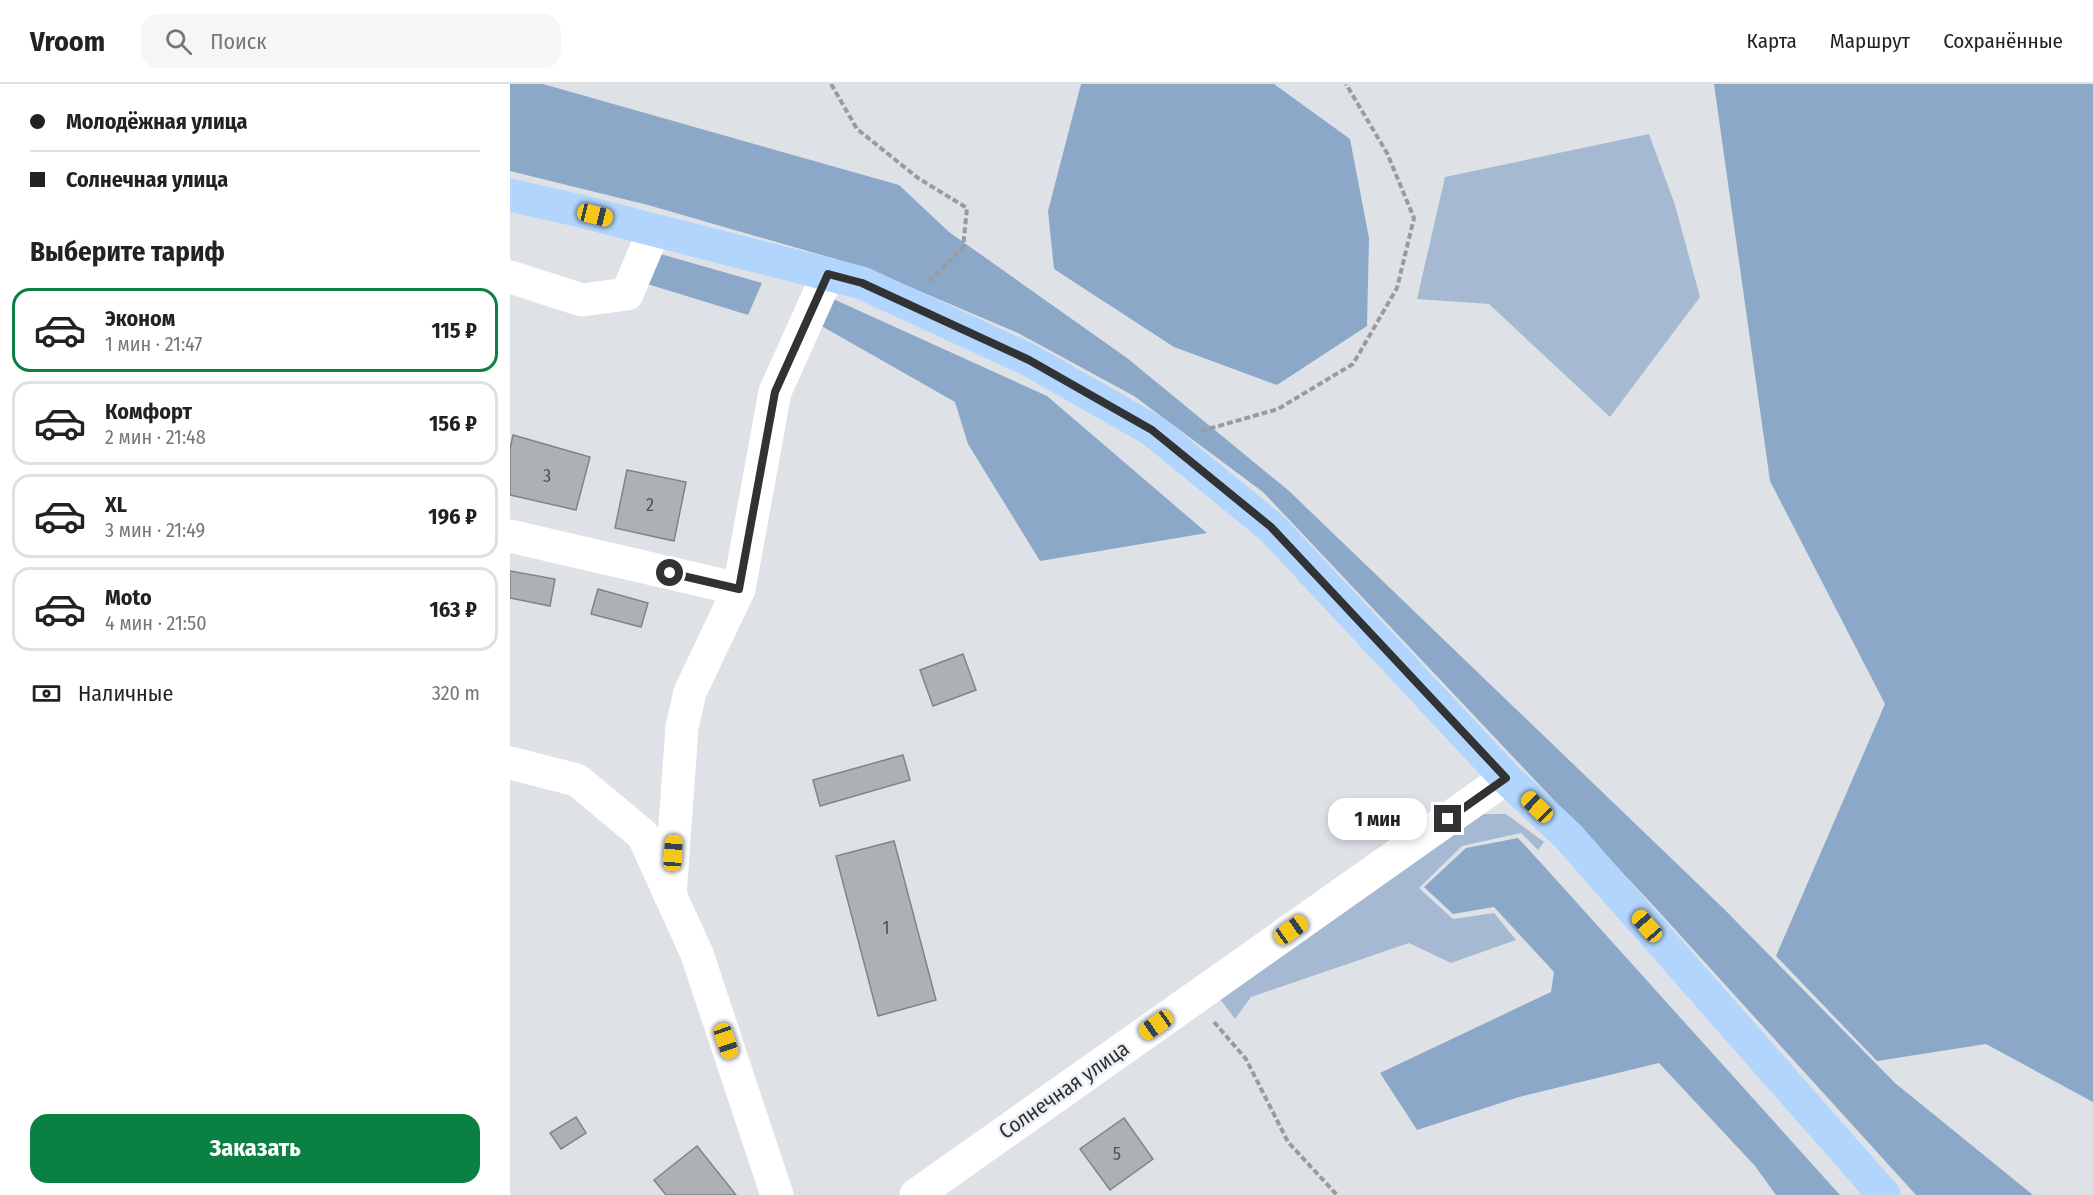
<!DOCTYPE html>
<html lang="ru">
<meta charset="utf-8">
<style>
body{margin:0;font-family:"Fira Sans Condensed",sans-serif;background:#f6f6f6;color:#222;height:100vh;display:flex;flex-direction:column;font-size:22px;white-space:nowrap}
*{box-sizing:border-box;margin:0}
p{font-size:20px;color:#767676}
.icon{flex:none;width:33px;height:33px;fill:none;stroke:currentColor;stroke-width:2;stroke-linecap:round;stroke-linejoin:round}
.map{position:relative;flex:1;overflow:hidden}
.drawer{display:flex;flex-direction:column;background:#fff;width:510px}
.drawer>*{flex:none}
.top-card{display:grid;align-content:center;height:132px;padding:0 30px;background:#fff}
.end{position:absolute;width:27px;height:27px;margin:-14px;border:8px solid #313234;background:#fff;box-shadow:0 0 0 3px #fff}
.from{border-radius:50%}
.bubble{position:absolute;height:42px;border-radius:18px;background:#fff;box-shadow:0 3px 9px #0003;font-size:20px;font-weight:700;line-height:42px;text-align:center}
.car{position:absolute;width:18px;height:36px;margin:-18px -9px;border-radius:8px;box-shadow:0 0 4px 2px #0007;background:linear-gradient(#f5c518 24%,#345 0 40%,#f5c518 0 76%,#345 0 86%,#f5c518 0)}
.top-card b{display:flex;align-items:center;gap:21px;height:57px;font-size:22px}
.top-card b+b{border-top:2px solid #e0e0e0}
.top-card i{width:15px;height:15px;background:#222}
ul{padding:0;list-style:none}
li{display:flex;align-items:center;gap:18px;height:84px;margin:0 12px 9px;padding:0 18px;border:3px solid #e0e0e0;border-radius:18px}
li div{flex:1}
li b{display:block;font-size:22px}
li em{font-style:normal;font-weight:700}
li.selected{border-color:#0b8043}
li>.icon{width:54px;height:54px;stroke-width:1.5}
h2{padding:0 30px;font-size:27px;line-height:72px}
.pay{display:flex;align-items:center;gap:15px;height:66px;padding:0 30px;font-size:22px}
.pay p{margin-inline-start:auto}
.button{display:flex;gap:12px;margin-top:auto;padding:12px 30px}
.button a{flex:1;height:69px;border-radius:18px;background:#0b8043;color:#fff;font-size:24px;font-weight:700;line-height:69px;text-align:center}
header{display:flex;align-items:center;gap:36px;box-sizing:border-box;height:84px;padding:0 30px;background:#fff;border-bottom:2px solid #e0e0e0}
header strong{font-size:28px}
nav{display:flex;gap:33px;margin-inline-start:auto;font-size:21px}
.search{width:420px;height:54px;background:#f6f6f6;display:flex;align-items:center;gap:15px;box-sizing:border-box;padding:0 21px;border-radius:18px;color:#767676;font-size:22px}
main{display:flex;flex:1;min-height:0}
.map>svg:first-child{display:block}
</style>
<header>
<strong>Vroom</strong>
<div class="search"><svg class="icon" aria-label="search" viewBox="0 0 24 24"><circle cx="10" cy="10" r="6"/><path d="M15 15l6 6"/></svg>Поиск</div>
<nav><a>Карта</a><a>Маршрут</a><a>Сохранённые</a></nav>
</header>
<main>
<section class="drawer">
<div class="top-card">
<b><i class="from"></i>Молодёжная улица</b>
<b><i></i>Солнечная улица</b>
</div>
<h2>Выберите тариф</h2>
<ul>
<li class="selected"><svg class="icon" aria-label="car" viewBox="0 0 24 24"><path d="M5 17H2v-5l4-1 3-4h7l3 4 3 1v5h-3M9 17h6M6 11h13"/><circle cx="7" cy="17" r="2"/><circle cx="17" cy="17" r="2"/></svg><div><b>Эконом</b><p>1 мин · 21:47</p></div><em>115 ₽</em></li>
<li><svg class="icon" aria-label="car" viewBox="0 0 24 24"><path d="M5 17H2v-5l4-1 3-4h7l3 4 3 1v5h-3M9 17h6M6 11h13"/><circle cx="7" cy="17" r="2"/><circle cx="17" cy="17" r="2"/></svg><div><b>Комфорт</b><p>2 мин · 21:48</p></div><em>156 ₽</em></li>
<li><svg class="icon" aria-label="car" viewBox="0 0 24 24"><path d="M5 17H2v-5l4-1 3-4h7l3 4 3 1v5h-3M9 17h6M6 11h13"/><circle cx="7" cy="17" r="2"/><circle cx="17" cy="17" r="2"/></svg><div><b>XL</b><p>3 мин · 21:49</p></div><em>196 ₽</em></li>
<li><svg class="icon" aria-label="car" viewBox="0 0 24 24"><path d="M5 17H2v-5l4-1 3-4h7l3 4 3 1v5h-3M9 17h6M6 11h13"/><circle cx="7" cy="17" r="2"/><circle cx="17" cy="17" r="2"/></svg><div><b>Moto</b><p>4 мин · 21:50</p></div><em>163 ₽</em></li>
</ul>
<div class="pay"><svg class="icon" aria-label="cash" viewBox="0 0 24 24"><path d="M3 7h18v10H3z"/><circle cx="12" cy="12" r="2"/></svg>Наличные<p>320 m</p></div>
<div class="button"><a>Заказать</a></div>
</section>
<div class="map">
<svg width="1583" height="1111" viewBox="0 0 1583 1111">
<rect width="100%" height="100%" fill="#dee2e7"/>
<g fill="#a5bad2">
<polygon points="1139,50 1165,121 1190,213 1100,333 979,220 907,215 935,93"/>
<polygon points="964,730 996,730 1034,758 1028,766 1011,749 952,762 909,804 943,835 984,829 1006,856 941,879 899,859 741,913 725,935 710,915"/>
</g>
<g fill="#8ca8c8">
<polygon points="0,0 33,0 389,101 439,148 617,274 778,406 1214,825 1385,999 1523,1111 1406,1111 1141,819 753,408 624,312 508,249 353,183 138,121 0,87"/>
<polygon points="571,0 764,0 840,55 859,154 857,242 767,301 664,263 544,185 538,127"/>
<polygon points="1204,0 1583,0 1583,1018 1476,960 1367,977 1266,872 1375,620 1260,397"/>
<polygon points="133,165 252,199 238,231 118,194"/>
<polygon points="321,214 537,312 697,449 530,477 458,360 445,318 294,232"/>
<polygon points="1008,754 1032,780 1330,1111 1266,1111 1245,1082 1149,979 1009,1013 907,1046 870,989 1041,908 1044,888 984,823 943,830 914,803 956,764"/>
</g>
<g fill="#adb1b6" stroke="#808489" stroke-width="1.5">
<polygon points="3,351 80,373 66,426 0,411 0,365"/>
<polygon points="117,386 176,398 164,457 105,444"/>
<polygon points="0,487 45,495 40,522 0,514"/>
<polygon points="88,505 138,519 131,543 81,530"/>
<polygon points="453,570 466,606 423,622 410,586"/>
<polygon points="393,671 400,696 310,722 303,696"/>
<polygon points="384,757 426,916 368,932 326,772"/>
<polygon points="66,1033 76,1049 51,1065 40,1049"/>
<polygon points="614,1034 643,1075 600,1106 570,1065"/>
<polygon points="187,1062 226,1111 156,1111 144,1096"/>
</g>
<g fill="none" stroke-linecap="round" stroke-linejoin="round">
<g stroke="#999b9f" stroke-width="4" stroke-dasharray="6 3" stroke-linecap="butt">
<polyline points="321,0 347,45 408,94 457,124 453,164 419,197"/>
<polyline points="691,347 768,325 843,280 887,204 904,134 877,69 836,0"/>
<polyline points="704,938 736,975 778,1058 827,1111"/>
</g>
<g stroke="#fff" stroke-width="33">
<polyline points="0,193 72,216 117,210 144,146"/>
<polyline points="0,452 229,505"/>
<polyline points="0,679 67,696 133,751 187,870 267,1111"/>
<polyline points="160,811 172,643 180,608 229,505 265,308 318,190"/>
<polyline points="406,1111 996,694"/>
</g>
<polyline stroke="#b2d5fd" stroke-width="33" points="0,111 66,126 352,199 519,276 642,346 761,443 996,694 1058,752 1374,1111"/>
</g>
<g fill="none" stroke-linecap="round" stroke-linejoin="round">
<polyline stroke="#313234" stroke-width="8" points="160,489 229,505 265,308 318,190 352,199 519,276 642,346 761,443 996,694 938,735"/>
</g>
<g text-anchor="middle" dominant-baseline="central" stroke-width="5" stroke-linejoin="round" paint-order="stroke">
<g font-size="18" fill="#505254">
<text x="37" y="392">3</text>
<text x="140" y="421">2</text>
<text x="376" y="844">1</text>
<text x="607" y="1070">5</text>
</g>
<g font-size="21" fill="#313234" stroke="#ebf0f5">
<text transform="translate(554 1006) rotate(-35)">Солнечная улица</text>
</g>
</g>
</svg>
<i class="end from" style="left:160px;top:489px"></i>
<i class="end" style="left:938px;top:735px"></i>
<div class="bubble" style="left:818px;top:714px;width:99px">1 мин</div>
<i class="car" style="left:85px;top:131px;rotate:104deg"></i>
<i class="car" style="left:1027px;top:723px;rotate:314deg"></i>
<i class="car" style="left:163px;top:769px;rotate:4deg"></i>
<i class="car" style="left:1137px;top:842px;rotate:319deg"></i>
<i class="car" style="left:781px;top:846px;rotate:55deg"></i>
<i class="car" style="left:646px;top:941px;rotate:235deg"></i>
<i class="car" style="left:216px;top:957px;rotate:161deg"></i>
</div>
</main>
